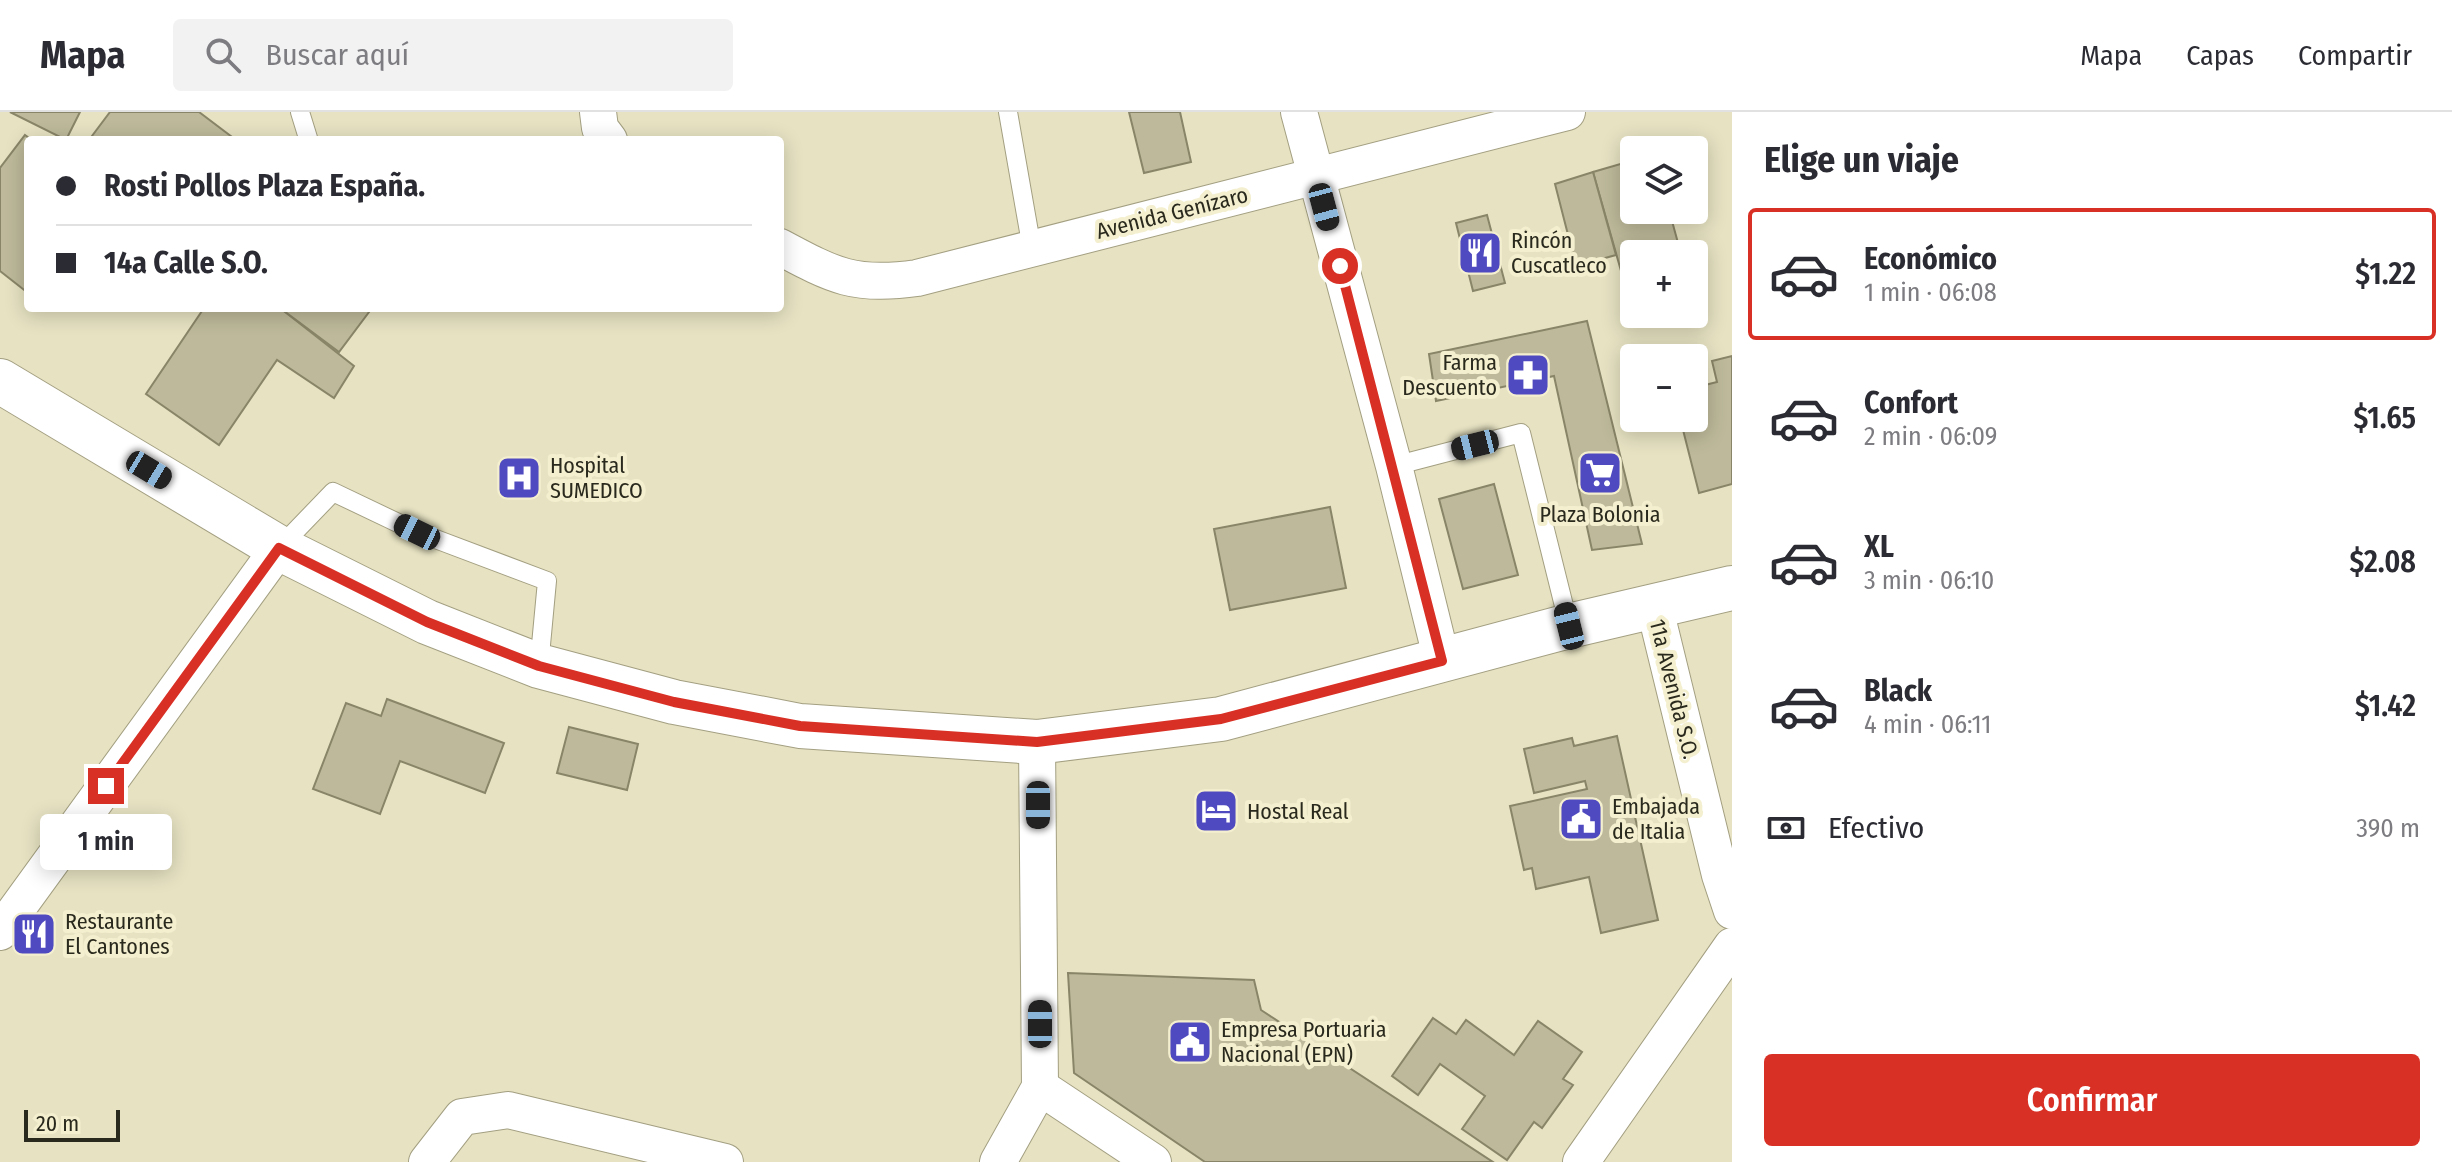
<!DOCTYPE html>
<html lang="es">
<meta charset="utf-8">
<style>
body{margin:0;font-family:"Fira Sans Condensed",sans-serif;background:#f2f2f3;color:#2b2b33;height:100vh;display:flex;flex-direction:column;font-size:30px;white-space:nowrap}
*{box-sizing:border-box;margin:0}
p{font-size:26px;color:#7c7c81}
.icon{flex:none;width:44px;height:44px;fill:none;stroke:currentColor;stroke-width:2;stroke-linecap:round;stroke-linejoin:round}
.map{position:relative;flex:1;overflow:hidden}
.drawer{display:flex;flex-direction:column;background:#fff;width:720px}
.drawer>*{flex:none}
.top-card{position:absolute;left:24px;top:24px;width:760px;height:176px;border-radius:8px;box-shadow:0 4px 20px #0003;display:grid;align-content:center;height:176px;padding:0 32px;background:#fff}
.tools{position:absolute;left:1620px;top:24px;display:grid;gap:16px}
.tools a{display:grid;place-items:center;width:88px;height:88px;border-radius:8px;background:#fff;box-shadow:0 4px 20px #0003;font-size:40px}
.scale{position:absolute;left:24px;bottom:20px;width:96px;box-sizing:border-box;padding-left:8px;border:4px solid #2a291d;border-top:0;font-size:22px;line-height:28px;white-space:nowrap;color:#2a291d;-webkit-text-stroke:6px #f3efcf;paint-order:stroke}
.end{position:absolute;width:36px;height:36px;margin:-18px;border:10px solid #d93025;background:#fff;box-shadow:0 0 0 4px #fff}
.from{border-radius:50%}
.bubble{position:absolute;height:56px;border-radius:8px;background:#fff;box-shadow:0 4px 20px #0003;font-size:26px;font-weight:600;line-height:56px;text-align:center}
.car{position:absolute;width:24px;height:48px;margin:-24px -12px;border-radius:10px;box-shadow:0 0 6px 2px #0007;background:linear-gradient(#222 24%,#8ab4d8 0 40%,#222 0 76%,#8ab4d8 0 86%,#222 0)}
.top-card b{display:flex;align-items:center;gap:28px;height:76px;font-size:30px}
.top-card b+b{border-top:2px solid #e1e1e2}
.top-card i{width:20px;height:20px;background:#2b2b33}
ul{padding:0;list-style:none}
li{display:flex;align-items:center;gap:24px;height:132px;margin:0 16px 12px;padding:0 16px;border:4px solid transparent;border-radius:8px}
li div{flex:1}
li b{display:block;font-size:30px}
li em{font-style:normal;font-weight:600}
li.on{border-color:#d93025}
li>.icon{width:72px;height:72px;stroke-width:1.5}
h2{padding:0 32px;font-size:36px;line-height:96px}
.pay{display:flex;align-items:center;gap:20px;height:88px;padding:0 32px;font-size:30px}
.pay p{margin-inline-start:auto}
.cta{display:flex;gap:16px;margin-top:auto;padding:16px 32px}
.cta a{flex:1;height:92px;border-radius:8px;background:#d93025;color:#fff;font-size:32px;font-weight:600;line-height:92px;text-align:center}
header{display:flex;align-items:center;gap:48px;box-sizing:border-box;height:112px;padding:0 40px;background:#fff;border-bottom:2px solid #e1e1e2}
header strong{font-size:38px}
nav{display:flex;gap:44px;margin-inline-start:auto;font-size:28px}
.search{width:560px;height:72px;background:#f2f2f3;display:flex;align-items:center;gap:20px;box-sizing:border-box;padding:0 28px;border-radius:8px;color:#7c7c81;font-size:30px}
main{display:flex;flex:1;min-height:0}
.map>svg:first-child{display:block}
</style>
<header>
<strong>Mapa</strong>
<div class="search"><svg class="icon" aria-label="search" viewBox="0 0 24 24"><circle cx="10" cy="10" r="6"/><path d="M15 15l6 6"/></svg>Buscar aquí</div>
<nav><a>Mapa</a><a>Capas</a><a>Compartir</a></nav>
</header>
<main>
<div class="map">
<svg width="1732" height="1050" viewBox="0 0 1732 1050">
<rect width="100%" height="100%" fill="#e6e2c2"/>
<g fill="#bdb99a" stroke="#898568" stroke-width="2">
<polygon points="10,0 80,0 66,28"/>
<polygon points="110,0 199,0 236,28 89,28"/>
<polygon points="1129,0 1180,0 1191,50 1144,61"/>
<polygon points="25,23 32,28 28,28 28,181 0,159 0,56"/>
<polygon points="1634,48 1634,98 1669,98 1681,142 1634,142 1634,170 1625,173 1593,60"/>
<polygon points="1593,60 1616,143 1576,154 1555,72"/>
<polygon points="1487,103 1505,171 1473,179 1456,111"/>
<polygon points="204,196 280,196 354,254 334,286 277,248 219,333 146,282"/>
<polygon points="280,196 372,196 339,240"/>
<polygon points="1587,209 1642,432 1592,438 1554,264 1436,289 1429,242"/>
<polygon points="1732,244 1732,372 1699,381 1680,306 1694,306 1694,266 1703,264 1705,273 1717,270 1712,249"/>
<polygon points="1494,372 1518,463 1463,477 1439,387"/>
<polygon points="1330,395 1346,476 1230,498 1214,417"/>
<polygon points="387,587 504,631 485,681 400,649 380,702 313,677 346,591 381,604"/>
<polygon points="569,615 638,632 627,678 557,661"/>
<polygon points="1617,624 1658,808 1601,821 1589,765 1536,777 1532,756 1524,758 1510,694 1587,677 1585,669 1534,681 1524,637 1572,626 1574,634"/>
<polygon points="1068,861 1254,868 1261,898 1493,1050 1205,1050 1074,961"/>
<polygon points="1433,906 1456,922 1466,908 1514,943 1538,909 1582,940 1563,967 1573,973 1542,1016 1534,1010 1507,1048 1462,1017 1485,984 1440,952 1418,983 1392,964"/>
</g>
<g fill="none" stroke-linecap="round" stroke-linejoin="round">
<g stroke="#a39f81" stroke-width="20">
<g id="lane">
<polyline points="300,0 308,26"/>
<polyline points="1008,0 1032,137"/>
<polyline points="1394,354 1521,321 1569,514"/>
<polyline points="279,436 333,380 417,420 547,469 539,554"/>
</g>
</g>
<g stroke="#a39f81" stroke-width="38">
<g id="street">
<polyline points="598,0 600,16 609,28"/>
<polyline points="1299,0 1394,354 1442,549"/>
<path d="M780 135C834 164 855 175 917 166L1567 0"/>
<polyline points="1654,493 1720,763 1732,799"/>
<polyline points="0,820 279,436"/>
<polyline points="1040,975 1153,1050"/>
<polyline points="427,1050 462,1005 508,998 725,1050"/>
<polyline points="998,1050 1040,975 1037,630"/>
<polyline points="1581,1050 1732,834"/>
</g>
</g>
<g stroke="#a39f81" stroke-width="46">
<polyline id="secondary" points="0,269 279,436 427,510 539,554 674,590 800,614 1037,630 1221,607 1569,514 1732,476"/>
</g>
<use href="#lane" stroke="#fff" stroke-width="18"/>
<use href="#street" stroke="#fff" stroke-width="36"/>
<use href="#secondary" stroke="#fff" stroke-width="44"/>
</g>
<g fill="none" stroke-linecap="round" stroke-linejoin="round">
<polyline stroke="#d93025" stroke-width="10" points="106,674 279,436 427,510 539,554 674,590 800,614 1037,630 1221,607 1442,549 1340,154"/>
</g>
<defs>
<g id="restaurant-square" transform="scale(2.3)"><rect x="-9" y="-9" width="18" height="18" rx="4" fill="#504ac1" stroke="#f3efcf"/><path d="M-5-6h1v4h1v-4h1v4h1v-4h1v5L-1.5 .5V6h-2V.5L-5-1ZM5-6V6H3V1.5H1.5Q1.5-4 5-6Z" fill="#fff"/></g>
<g id="pharmacy-square" transform="scale(2.3)"><rect x="-9" y="-9" width="18" height="18" rx="4" fill="#504ac1" stroke="#f3efcf"/><path d="M-2-6h4v4h4v4h-4v4h-4v-4h-4v-4h4Z" fill="#fff"/></g>
<g id="supermarket-square" transform="scale(2.3)"><rect x="-9" y="-9" width="18" height="18" rx="4" fill="#504ac1" stroke="#f3efcf"/><path d="M-6-5.5h2.5l.6 2H6L4.5 2H-2.5L-4.4-4H-6ZM-1.5 3.2a1.3 1.3 0 1 0 .1 0ZM3 3.2a1.3 1.3 0 1 0 .1 0Z" fill="#fff"/></g>
<g id="hospital-square" transform="scale(2.3)"><rect x="-9" y="-9" width="18" height="18" rx="4" fill="#504ac1" stroke="#f3efcf"/><path d="M-5-5h3v3.5h4V-5h3V5h-3V1.5h-4V5h-3Z" fill="#fff"/></g>
<g id="hotel-square" transform="scale(2.3)"><rect x="-9" y="-9" width="18" height="18" rx="4" fill="#504ac1" stroke="#f3efcf"/><path d="M-6-4.5h1.5V1H6V5H4.5V3h-9V5H-6ZM-4 0a1.8 1.8 0 1 1 3.6 0ZM.5 0V-2.5h3Q6-2.5 6 0Z" fill="#fff"/></g>
<g id="civic-square" transform="scale(2.3)"><rect x="-9" y="-9" width="18" height="18" rx="4" fill="#504ac1" stroke="#f3efcf"/><path d="M-.6-6.5H3V-4.5H.6V-3L4-1V1h2V6H-6V1h2V-1L-.6-3ZM-1.2 2.5V6h2.4V2.5Z" fill="#fff"/></g>
</defs>
<g fill-rule="evenodd">
<use href="#restaurant-square" x="1480" y="141"/>
<use href="#pharmacy-square" x="1528" y="263"/>
<use href="#supermarket-square" x="1600" y="361"/>
<use href="#hospital-square" x="519" y="366"/>
<use href="#hotel-square" x="1216" y="699"/>
<use href="#civic-square" x="1581" y="707"/>
<use href="#restaurant-square" x="34" y="822"/>
<use href="#civic-square" x="1190" y="930"/>
</g>
<g text-anchor="middle" dominant-baseline="central" stroke-width="8" stroke-linejoin="round" paint-order="stroke">
<g font-size="22" fill="#2a291d" stroke="#f3efcf">
<text transform="translate(1172 101) rotate(-14)">Avenida Genízaro</text>
<text transform="translate(1674 577) rotate(76)">11a Avenida S.O.</text>
</g>
<g font-size="22" fill="#2a291d" stroke="#f3efcf" text-anchor="start">
<text x="1511" y="128">Rincón<tspan x="1511" dy="25">Cuscatleco</tspan></text>
<text x="1497" y="250" text-anchor="end">Farma<tspan x="1497" dy="25">Descuento</tspan></text>
<text x="550" y="353">Hospital<tspan x="550" dy="25">SUMEDICO</tspan></text>
<text x="1600" y="402" text-anchor="middle">Plaza Bolonia</text>
<text x="1612" y="694">Embajada<tspan x="1612" dy="25">de Italia</tspan></text>
<text x="1247" y="699">Hostal Real</text>
<text x="65" y="809">Restaurante<tspan x="65" dy="25">El Cantones</tspan></text>
<text x="1221" y="917">Empresa Portuaria<tspan x="1221" dy="25">Nacional (EPN)</tspan></text>
</g>
</g>
</svg>
<div class="tools">
<a><svg class="icon" aria-label="layers" viewBox="0 0 24 24"><path d="M12 4l9 5-9 5-9-5zM3 14l9 5 9-5"/></svg></a>
<a>+</a>
<a>−</a>
</div>
<div class="scale">20 m</div>
<i class="end from" style="left:1340px;top:154px"></i>
<i class="end" style="left:106px;top:674px"></i>
<div class="bubble" style="left:40px;top:702px;width:132px">1 min</div>
<i class="car" style="left:1324px;top:95px;rotate:165deg"></i>
<i class="car" style="left:1475px;top:333px;rotate:256deg"></i>
<i class="car" style="left:149px;top:358px;rotate:121deg"></i>
<i class="car" style="left:417px;top:420px;rotate:296deg"></i>
<i class="car" style="left:1569px;top:514px;rotate:346deg"></i>
<i class="car" style="left:1038px;top:693px;rotate:180deg"></i>
<i class="car" style="left:1040px;top:912px;rotate:0deg"></i>
<div class="top-card">
<b><i class="from"></i>Rosti Pollos Plaza España.</b>
<b><i></i>14a Calle S.O.</b>
</div>
</div>
<section class="drawer">
<h2>Elige un viaje</h2>
<ul>
<li class="on"><svg class="icon" aria-label="car" viewBox="0 0 24 24"><path d="M5 17H2v-5l4-1 3-4h7l3 4 3 1v5h-3M9 17h6M6 11h13"/><circle cx="7" cy="17" r="2"/><circle cx="17" cy="17" r="2"/></svg><div><b>Económico</b><p>1 min · 06:08</p></div><em>$1.22</em></li>
<li><svg class="icon" aria-label="car" viewBox="0 0 24 24"><path d="M5 17H2v-5l4-1 3-4h7l3 4 3 1v5h-3M9 17h6M6 11h13"/><circle cx="7" cy="17" r="2"/><circle cx="17" cy="17" r="2"/></svg><div><b>Confort</b><p>2 min · 06:09</p></div><em>$1.65</em></li>
<li><svg class="icon" aria-label="car" viewBox="0 0 24 24"><path d="M5 17H2v-5l4-1 3-4h7l3 4 3 1v5h-3M9 17h6M6 11h13"/><circle cx="7" cy="17" r="2"/><circle cx="17" cy="17" r="2"/></svg><div><b>XL</b><p>3 min · 06:10</p></div><em>$2.08</em></li>
<li><svg class="icon" aria-label="car" viewBox="0 0 24 24"><path d="M5 17H2v-5l4-1 3-4h7l3 4 3 1v5h-3M9 17h6M6 11h13"/><circle cx="7" cy="17" r="2"/><circle cx="17" cy="17" r="2"/></svg><div><b>Black</b><p>4 min · 06:11</p></div><em>$1.42</em></li>
</ul>
<div class="pay"><svg class="icon" aria-label="cash" viewBox="0 0 24 24"><path d="M3 7h18v10H3z"/><circle cx="12" cy="12" r="2"/></svg>Efectivo<p>390 m</p></div>
<div class="cta"><a>Confirmar</a></div>
</section>
</main>
